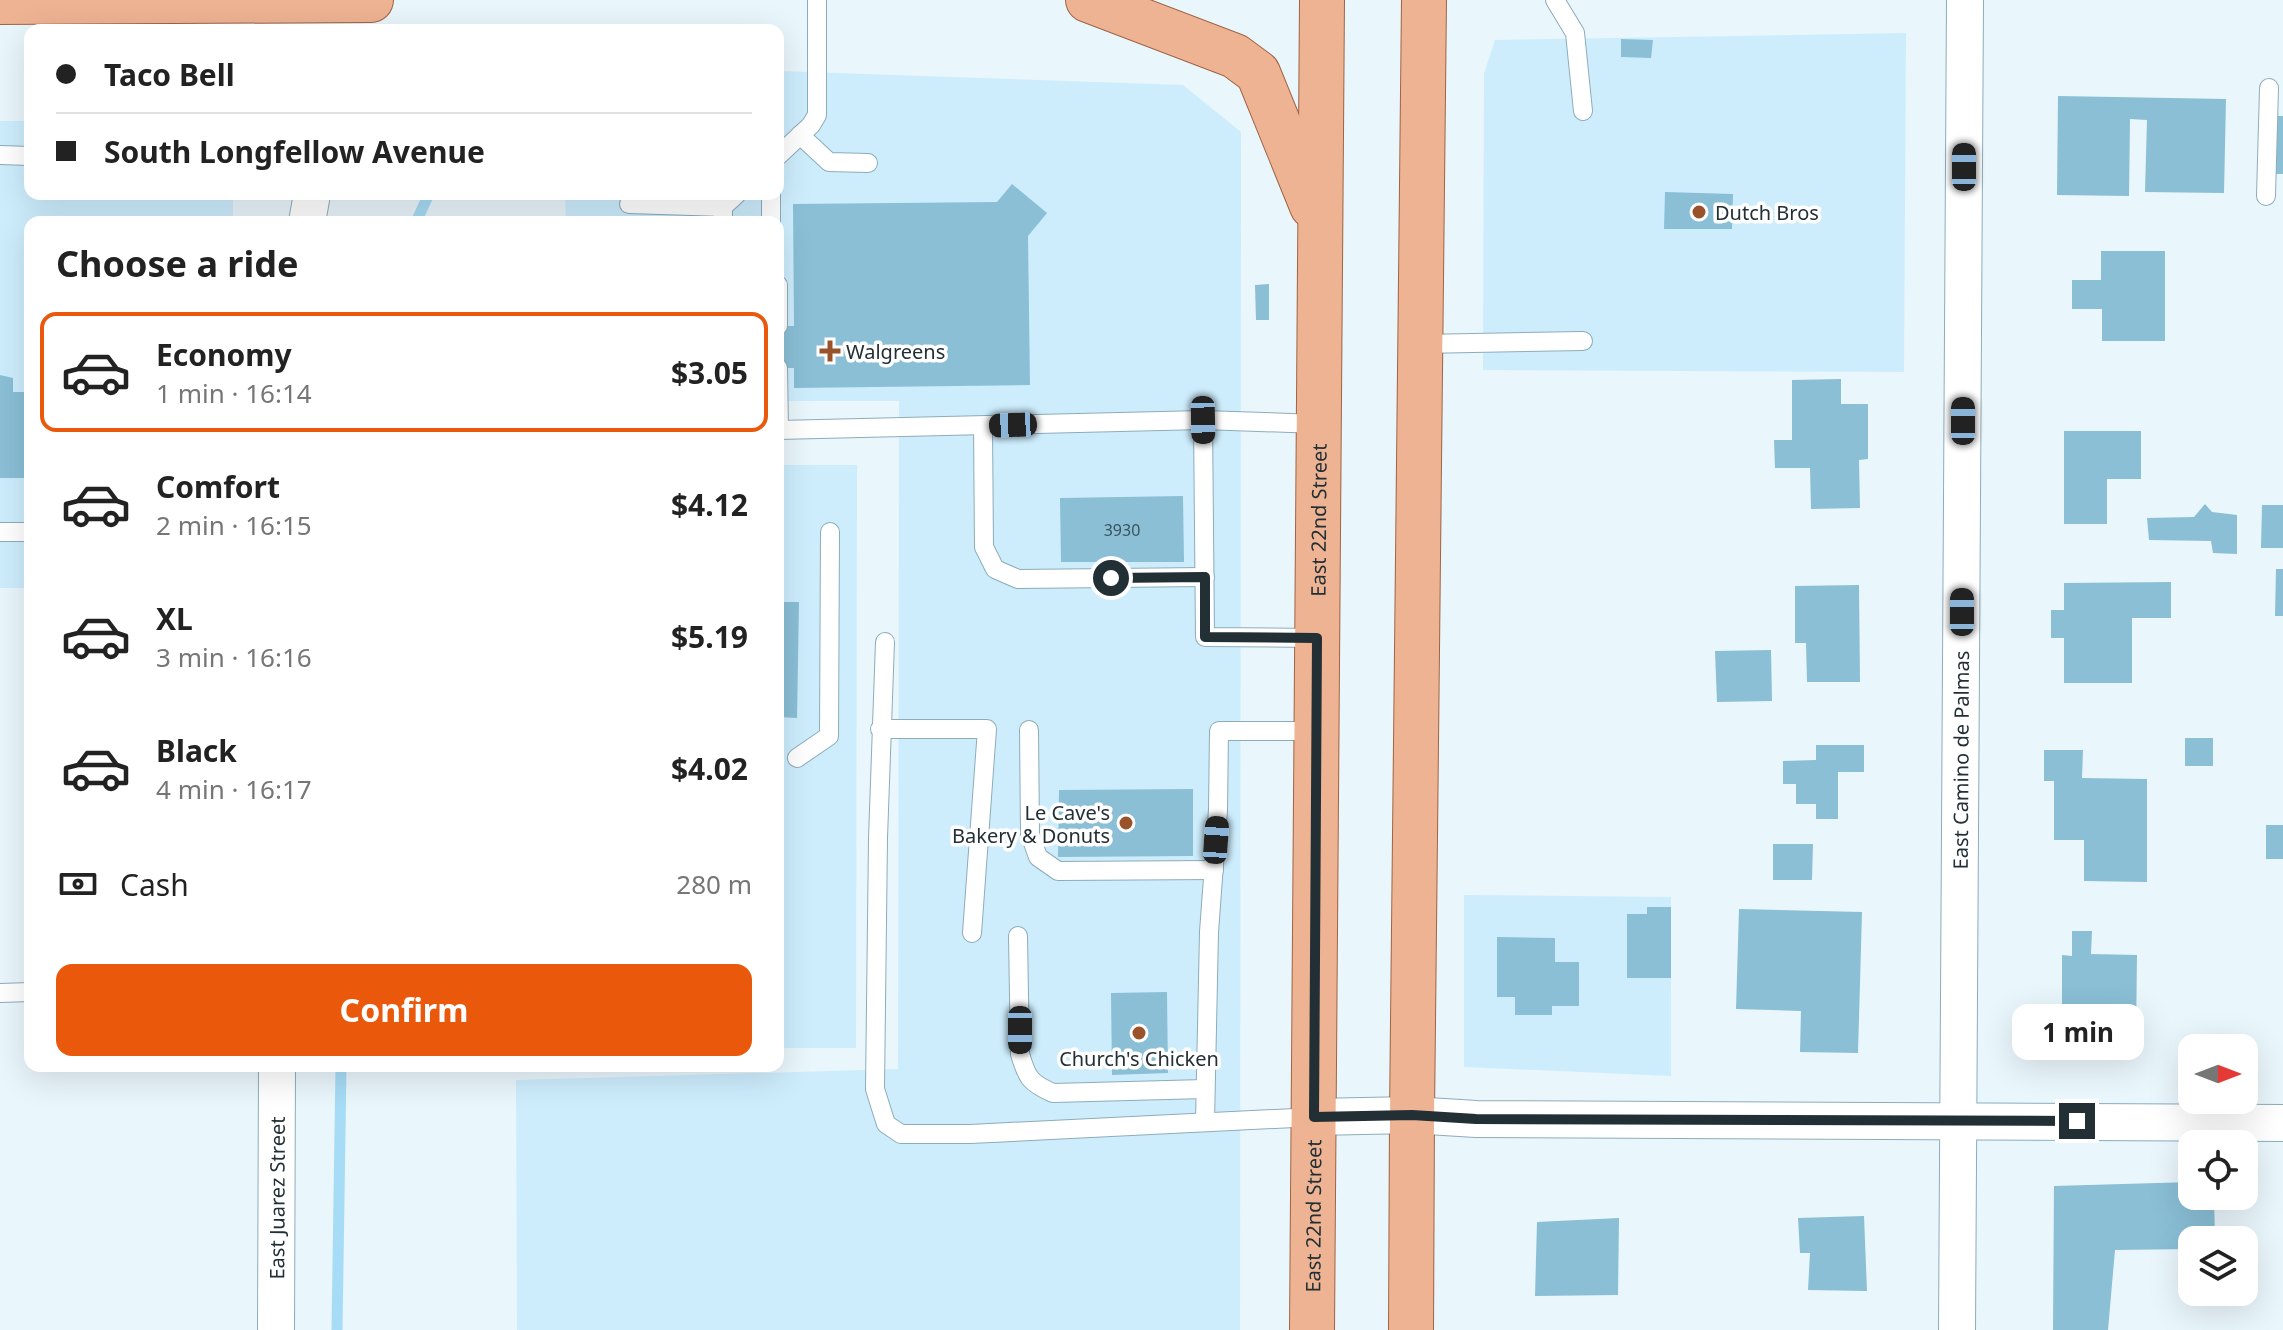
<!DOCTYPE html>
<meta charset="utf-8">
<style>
body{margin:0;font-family:"Noto Sans",sans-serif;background:#f6f6f6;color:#222;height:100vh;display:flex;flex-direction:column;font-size:30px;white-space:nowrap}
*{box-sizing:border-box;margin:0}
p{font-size:26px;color:#767676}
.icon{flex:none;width:44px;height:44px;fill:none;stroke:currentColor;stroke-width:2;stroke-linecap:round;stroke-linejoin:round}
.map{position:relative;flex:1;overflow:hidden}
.panel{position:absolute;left:24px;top:216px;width:760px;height:856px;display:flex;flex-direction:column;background:#fff;border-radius:16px;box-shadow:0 8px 32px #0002}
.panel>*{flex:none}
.guide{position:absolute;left:24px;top:24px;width:760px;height:176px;border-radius:16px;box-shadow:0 8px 32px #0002;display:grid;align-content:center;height:176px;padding:0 32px;background:#fff}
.needle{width:52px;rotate:90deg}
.buttons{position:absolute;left:2178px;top:1034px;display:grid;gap:16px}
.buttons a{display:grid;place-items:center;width:80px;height:80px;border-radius:16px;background:#fff;box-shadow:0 8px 32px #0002;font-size:40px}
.end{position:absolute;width:36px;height:36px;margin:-18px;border:10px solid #222f35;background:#fff;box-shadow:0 0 0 4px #fff}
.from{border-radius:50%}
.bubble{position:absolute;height:56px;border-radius:16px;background:#fff;box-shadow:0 8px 32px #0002;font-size:26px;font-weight:700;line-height:56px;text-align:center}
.car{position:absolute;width:24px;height:48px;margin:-24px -12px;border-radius:10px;box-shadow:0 0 6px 2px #0007;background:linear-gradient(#222 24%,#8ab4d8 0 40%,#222 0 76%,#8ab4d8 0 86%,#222 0)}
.guide b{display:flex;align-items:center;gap:28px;height:76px;font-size:30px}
.guide b+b{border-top:2px solid #e0e0e0}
.guide i{width:20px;height:20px;background:#222}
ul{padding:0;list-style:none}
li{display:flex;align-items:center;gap:24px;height:120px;margin:0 16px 12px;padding:0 16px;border:4px solid transparent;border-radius:16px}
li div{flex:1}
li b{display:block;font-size:30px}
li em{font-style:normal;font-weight:700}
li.active{border-color:#ea580c}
li>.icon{width:72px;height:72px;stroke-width:1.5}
h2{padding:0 32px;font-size:36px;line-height:96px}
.pay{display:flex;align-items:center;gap:20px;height:88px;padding:0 32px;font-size:30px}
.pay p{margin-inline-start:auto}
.action{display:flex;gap:16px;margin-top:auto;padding:16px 32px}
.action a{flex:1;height:92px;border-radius:16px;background:#ea580c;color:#fff;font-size:32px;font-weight:700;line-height:92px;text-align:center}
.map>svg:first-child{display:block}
</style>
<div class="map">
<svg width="2283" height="1330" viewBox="0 0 2283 1330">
<rect width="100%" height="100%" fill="#e9f6fc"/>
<g fill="#cdedfd">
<polygon points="1906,33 1904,372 1483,370 1484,74 1495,40"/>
<polygon points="778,71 1183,85 1241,132 1240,1330 517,1330 516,1080 898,1069 899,401 778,401 778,222 566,222 565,194 778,194"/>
<polygon points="0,121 30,121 30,194 233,194 233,222 30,222 30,588 0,588"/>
<polygon points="778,465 857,465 856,1048 778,1048"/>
<polygon points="1464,895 1671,897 1671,1076 1464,1067"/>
</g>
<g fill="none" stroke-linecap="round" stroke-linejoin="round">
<g stroke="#a6dcf5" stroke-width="11">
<polyline points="416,222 429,194"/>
<polyline points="337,1330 341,1066"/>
</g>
</g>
<g fill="#8abfd6">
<polygon points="1621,39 1653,40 1651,58 1621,57"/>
<polygon points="2058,96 2226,99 2224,193 2145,192 2147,120 2130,119 2129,196 2057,195"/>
<polygon points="2276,116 2283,116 2283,174 2275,174"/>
<polygon points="1012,184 1047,213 1028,236 1030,385 794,388 794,368 778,368 778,326 794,326 793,204 997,202"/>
<polygon points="1665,192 1733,194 1732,229 1664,229"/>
<polygon points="2101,251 2165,251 2165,341 2102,341 2102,309 2072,309 2072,280 2101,280"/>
<polygon points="1269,284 1269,320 1256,320 1255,285"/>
<polygon points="0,375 13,378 13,392 30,392 30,478 0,478"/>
<polygon points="1841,379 1841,404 1868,404 1868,459 1859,460 1860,508 1811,509 1810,468 1775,468 1774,440 1792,440 1792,380"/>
<polygon points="2064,431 2141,431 2141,479 2107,479 2107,524 2064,524"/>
<polygon points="1183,496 1184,562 1061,562 1060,498"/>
<polygon points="2205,504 2212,512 2237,515 2237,554 2213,553 2211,541 2149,540 2147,518 2194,517"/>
<polygon points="2262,505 2283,505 2283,548 2261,548"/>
<polygon points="2276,569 2283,569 2283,616 2275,616"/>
<polygon points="2171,582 2171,618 2132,618 2132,683 2064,683 2064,638 2051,638 2051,610 2064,610 2064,583"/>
<polygon points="1859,585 1860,682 1807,682 1806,643 1795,643 1795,586"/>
<polygon points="778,602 799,602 797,718 778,717"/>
<polygon points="1771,650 1772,701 1717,702 1715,651"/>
<rect x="2185" y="738" width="28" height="28"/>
<polygon points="1816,745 1864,745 1864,772 1838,772 1838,819 1816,819 1816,804 1796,804 1796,784 1783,784 1783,761 1816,760"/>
<polygon points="2044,750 2083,750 2082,778 2147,779 2147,882 2084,881 2084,840 2054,840 2054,781 2044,781"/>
<polygon points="1193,789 1193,856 1058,857 1059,790"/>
<rect x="2266" y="825" width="17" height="34"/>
<polygon points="1773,844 1813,844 1812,880 1773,880"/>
<polygon points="1647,907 1671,907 1671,978 1627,978 1627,914 1647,914"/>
<polygon points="1739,909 1862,912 1858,1053 1800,1052 1801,1011 1736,1009"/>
<polygon points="2072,931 2092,931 2091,954 2137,955 2136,1036 2116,1036 2116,1054 2076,1053 2077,1024 2062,1024 2062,955 2072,956"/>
<polygon points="1497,937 1555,938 1555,962 1579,962 1579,1006 1552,1006 1552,1015 1515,1015 1515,997 1497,997"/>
<polygon points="1167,992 1168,1073 1112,1075 1111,993"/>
<polygon points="2192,1182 2192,1196 2214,1196 2215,1240 2192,1240 2192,1249 2115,1250 2108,1330 2053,1330 2054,1186"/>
<polygon points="1864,1216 1867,1291 1808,1290 1810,1253 1800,1253 1798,1218"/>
<polygon points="1619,1218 1618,1295 1535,1296 1537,1222"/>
</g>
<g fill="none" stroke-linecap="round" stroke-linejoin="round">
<g stroke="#8dacba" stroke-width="20">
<g id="service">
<polyline points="1555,0 1575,33 1583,111"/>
<polyline points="800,135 829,162 868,163"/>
<polyline points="0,155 30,156"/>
<polyline points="778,156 811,125 817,115 817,0"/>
<polyline points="2266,196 2269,88"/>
<polyline points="629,204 723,207"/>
<polyline points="723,222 723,207 737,194"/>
<polyline points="771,222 771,194"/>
<polyline points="778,285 778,326"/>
<polyline points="1420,344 1583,341"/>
<polyline points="778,368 779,430"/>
<polyline points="1203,420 1205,637 1317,638"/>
<polyline points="983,426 984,547 995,569 1018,579 1205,577"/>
<polyline points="778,430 1203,420 1319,424"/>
<polyline points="0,532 30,532"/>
<polyline points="885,642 878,838 875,1089 886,1124 901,1134 970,1134 1314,1117"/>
<polyline points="880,729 987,729 972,933"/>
<polyline points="1029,730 1030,834 1038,857 1058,871 1214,870"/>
<polyline points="797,758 829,736 830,532"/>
<path d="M1018 936 1020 1054C1027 1078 1030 1083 1053 1093L1205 1089"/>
<polyline points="0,993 30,992"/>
<polyline points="1205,1122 1209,932 1218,810 1219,731 1317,731"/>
</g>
</g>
<g stroke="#8dacba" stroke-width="38">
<g id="minor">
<polyline points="307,222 312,194"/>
<polyline points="1314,1117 1412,1115 1476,1119 2283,1123"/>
<path id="s1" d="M276 1330 277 1066"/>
<path id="s2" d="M1957 1330 1965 0"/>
</g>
</g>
<g stroke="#9f6443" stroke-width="46">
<g id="primary">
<polyline points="1088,0 1235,56 1258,73 1312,206"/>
<polyline points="0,2 371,0"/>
<path id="s3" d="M1312 1330 1322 0"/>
<polyline points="1411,1330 1412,1115 1424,0"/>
</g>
</g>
<use href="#service" stroke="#fff" stroke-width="18"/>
<use href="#minor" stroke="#fff" stroke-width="36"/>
<use href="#primary" stroke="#eeb393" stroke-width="44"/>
</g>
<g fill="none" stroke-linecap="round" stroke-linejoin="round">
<polyline stroke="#222f35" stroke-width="10" points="1111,578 1205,577 1205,637 1317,638 1314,1117 1412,1115 1476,1119 2077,1121"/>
</g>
<g fill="#99522a" stroke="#fff" stroke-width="3">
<circle cx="1699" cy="212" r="8"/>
<path d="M826 339h8v8h8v8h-8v8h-8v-8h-8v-8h8z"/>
<circle cx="1126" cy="823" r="8"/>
<circle cx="1139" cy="1033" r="8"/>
</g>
<g text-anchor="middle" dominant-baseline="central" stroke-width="7" stroke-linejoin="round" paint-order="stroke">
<g font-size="16" fill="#3c535d">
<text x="1122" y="530">3930</text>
</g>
<g font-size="20" fill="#222f35" stroke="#fff" text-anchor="start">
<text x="1715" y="212">Dutch Bros</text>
<text x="846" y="351">Walgreens</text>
<text x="1110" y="812" text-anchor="end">Le Cave's<tspan x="1110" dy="23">Bakery &amp; Donuts</tspan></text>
<text x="1139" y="1058" text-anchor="middle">Church's Chicken</text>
</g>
<g font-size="20" fill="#222f35" stroke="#fff">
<text stroke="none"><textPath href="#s3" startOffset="810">East 22nd Street</textPath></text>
<text stroke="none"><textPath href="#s2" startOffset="570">East Camino de Palmas</textPath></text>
<text stroke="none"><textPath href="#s1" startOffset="132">East Juarez Street</textPath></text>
<text stroke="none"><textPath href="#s3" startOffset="114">East 22nd Street</textPath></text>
</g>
</g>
</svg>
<div class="buttons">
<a><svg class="needle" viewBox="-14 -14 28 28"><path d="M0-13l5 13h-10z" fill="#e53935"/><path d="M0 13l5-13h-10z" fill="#767676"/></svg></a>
<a><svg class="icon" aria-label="locate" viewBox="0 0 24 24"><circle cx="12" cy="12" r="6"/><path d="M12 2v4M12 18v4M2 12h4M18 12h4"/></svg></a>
<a><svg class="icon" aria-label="layers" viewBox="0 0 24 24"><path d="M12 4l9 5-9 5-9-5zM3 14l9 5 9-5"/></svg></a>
</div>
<i class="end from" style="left:1111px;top:578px"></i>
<i class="end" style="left:2077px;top:1121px"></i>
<div class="bubble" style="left:2012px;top:1004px;width:132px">1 min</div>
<i class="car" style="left:1964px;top:167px;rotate:0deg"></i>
<i class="car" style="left:1203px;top:420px;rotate:179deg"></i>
<i class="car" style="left:1963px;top:421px;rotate:0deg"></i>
<i class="car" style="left:1013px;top:425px;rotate:268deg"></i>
<i class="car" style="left:1962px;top:612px;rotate:0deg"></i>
<i class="car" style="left:1216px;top:840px;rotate:4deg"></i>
<i class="car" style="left:1020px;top:1030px;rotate:180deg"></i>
<div class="guide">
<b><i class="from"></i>Taco Bell</b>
<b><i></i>South Longfellow Avenue</b>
</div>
<section class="panel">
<h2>Choose a ride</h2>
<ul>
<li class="active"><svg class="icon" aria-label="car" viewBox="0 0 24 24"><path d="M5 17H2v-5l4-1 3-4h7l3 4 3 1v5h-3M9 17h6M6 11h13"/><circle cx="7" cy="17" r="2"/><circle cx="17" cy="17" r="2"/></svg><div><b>Economy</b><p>1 min · 16:14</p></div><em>$3.05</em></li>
<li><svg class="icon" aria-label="car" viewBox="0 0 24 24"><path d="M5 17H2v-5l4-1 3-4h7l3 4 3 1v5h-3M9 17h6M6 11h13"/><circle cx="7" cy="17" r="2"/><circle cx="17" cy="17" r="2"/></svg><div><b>Comfort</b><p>2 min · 16:15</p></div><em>$4.12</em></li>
<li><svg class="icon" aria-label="car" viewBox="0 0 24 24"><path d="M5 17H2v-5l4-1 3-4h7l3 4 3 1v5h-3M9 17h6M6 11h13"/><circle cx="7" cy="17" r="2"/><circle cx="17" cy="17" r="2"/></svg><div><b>XL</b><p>3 min · 16:16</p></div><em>$5.19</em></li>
<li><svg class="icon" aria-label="car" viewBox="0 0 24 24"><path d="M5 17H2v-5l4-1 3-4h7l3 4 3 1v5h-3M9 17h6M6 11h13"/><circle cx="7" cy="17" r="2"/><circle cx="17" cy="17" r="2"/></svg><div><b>Black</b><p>4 min · 16:17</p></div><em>$4.02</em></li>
</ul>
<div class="pay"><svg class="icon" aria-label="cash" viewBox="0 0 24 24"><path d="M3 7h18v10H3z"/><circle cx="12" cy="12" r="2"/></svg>Cash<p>280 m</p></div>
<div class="action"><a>Confirm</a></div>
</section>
</div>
